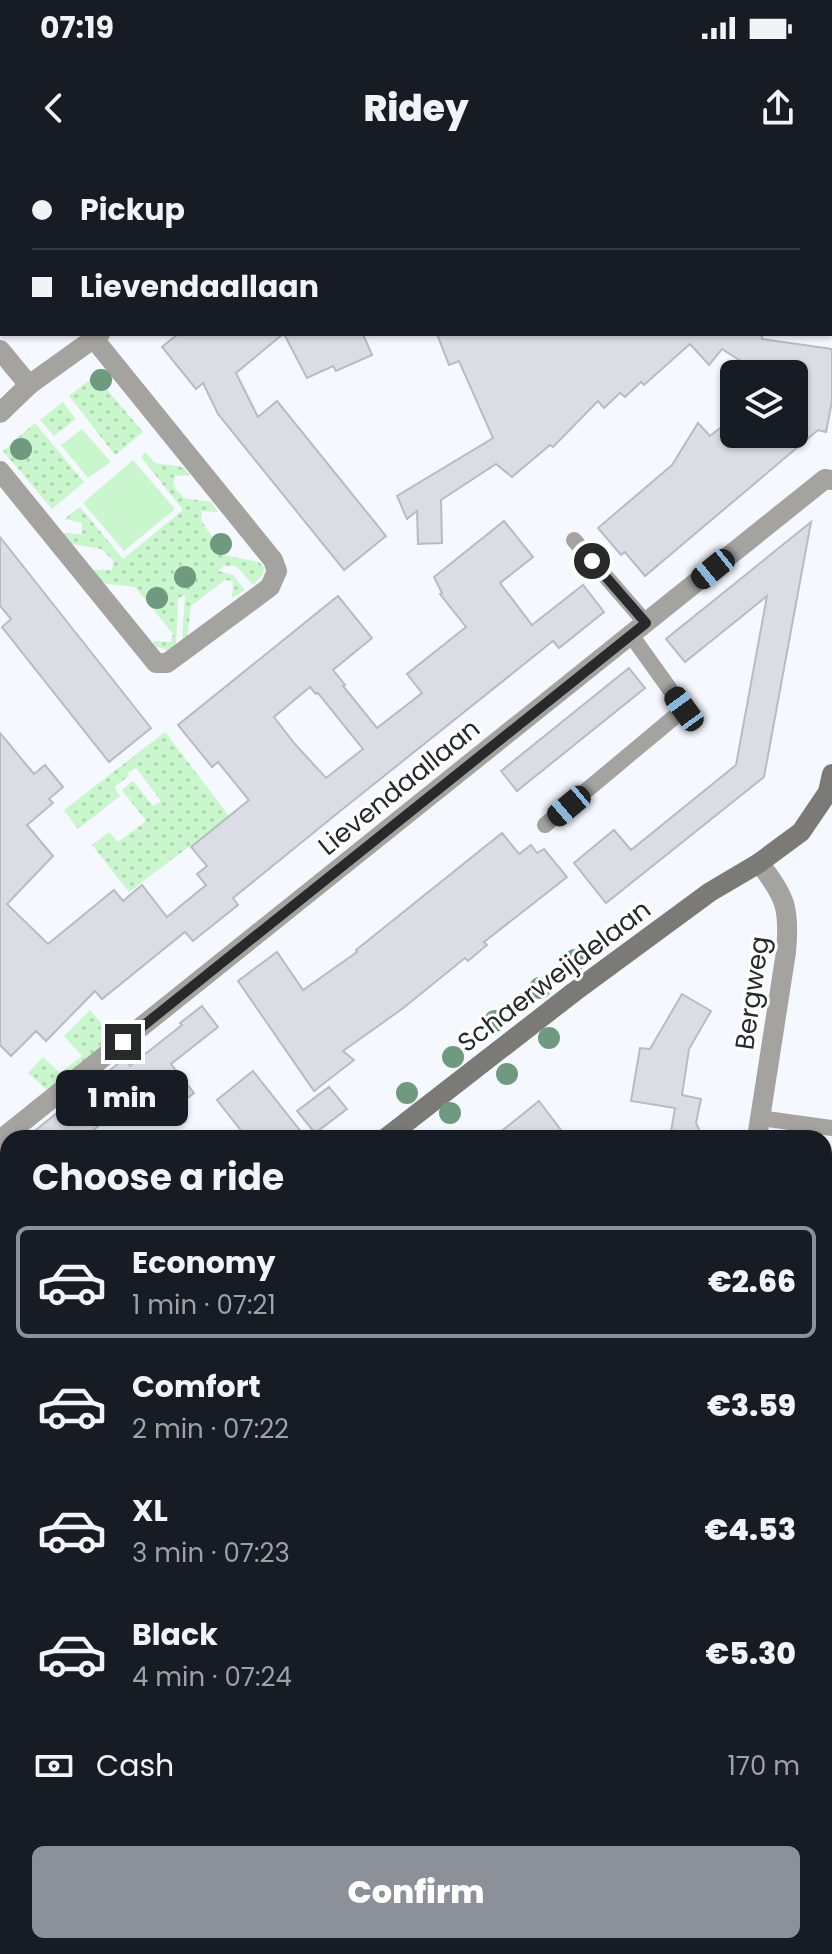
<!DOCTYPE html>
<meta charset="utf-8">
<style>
body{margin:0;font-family:Poppins,sans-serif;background:#242831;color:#f1f3f6;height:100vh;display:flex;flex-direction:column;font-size:30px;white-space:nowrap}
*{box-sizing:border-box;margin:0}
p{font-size:26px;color:#9ea1a6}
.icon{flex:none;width:44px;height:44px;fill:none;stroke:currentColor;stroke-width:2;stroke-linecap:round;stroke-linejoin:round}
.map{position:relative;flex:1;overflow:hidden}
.panel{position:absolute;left:0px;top:970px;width:832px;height:824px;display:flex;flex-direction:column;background:#171b24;border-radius:24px 24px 0 0;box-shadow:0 2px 6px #0004}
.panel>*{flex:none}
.guide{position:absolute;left:0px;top:0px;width:832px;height:176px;box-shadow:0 2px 6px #0004;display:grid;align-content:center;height:176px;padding:0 32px;background:#171b24}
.controls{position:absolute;left:720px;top:200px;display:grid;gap:16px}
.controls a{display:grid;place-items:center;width:88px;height:88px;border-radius:12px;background:#171b24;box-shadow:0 2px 6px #0004;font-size:40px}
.end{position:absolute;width:36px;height:36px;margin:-18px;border:10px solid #28292b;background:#fff;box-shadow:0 0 0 4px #fff}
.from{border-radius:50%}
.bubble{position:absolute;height:56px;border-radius:12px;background:#171b24;box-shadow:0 2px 6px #0004;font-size:26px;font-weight:800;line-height:56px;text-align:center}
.car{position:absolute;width:24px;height:48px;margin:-24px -12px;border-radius:10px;box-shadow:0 0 6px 2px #0007;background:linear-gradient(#222 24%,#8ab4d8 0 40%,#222 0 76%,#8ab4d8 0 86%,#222 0)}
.guide b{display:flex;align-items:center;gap:28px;height:76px;font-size:30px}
.guide b+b{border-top:2px solid #363941}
.guide i{width:20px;height:20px;background:#f1f3f6}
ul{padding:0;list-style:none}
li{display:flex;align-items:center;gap:24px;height:112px;margin:0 16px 12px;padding:0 16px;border:4px solid transparent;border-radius:12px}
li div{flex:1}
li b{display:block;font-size:30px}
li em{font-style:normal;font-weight:800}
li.on{border-color:#8c9099}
li>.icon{width:72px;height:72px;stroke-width:1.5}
h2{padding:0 32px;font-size:36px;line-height:96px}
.pay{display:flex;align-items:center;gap:20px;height:88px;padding:0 32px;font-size:30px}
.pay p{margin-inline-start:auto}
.button{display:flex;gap:16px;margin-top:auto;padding:16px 32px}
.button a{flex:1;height:92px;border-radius:12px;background:#8c9099;color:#fff;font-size:32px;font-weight:800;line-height:92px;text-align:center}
.status{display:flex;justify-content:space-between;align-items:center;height:56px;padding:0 40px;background:#171b24;direction:ltr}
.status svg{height:22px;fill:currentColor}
header{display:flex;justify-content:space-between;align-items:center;height:104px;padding:0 32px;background:#171b24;font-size:36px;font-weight:800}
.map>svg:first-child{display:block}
</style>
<div class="status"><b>07:19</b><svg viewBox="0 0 49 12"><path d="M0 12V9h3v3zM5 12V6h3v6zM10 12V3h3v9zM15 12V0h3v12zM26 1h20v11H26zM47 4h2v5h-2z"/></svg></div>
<header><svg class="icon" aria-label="back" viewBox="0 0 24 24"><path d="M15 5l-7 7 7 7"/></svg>Ridey<svg class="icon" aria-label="share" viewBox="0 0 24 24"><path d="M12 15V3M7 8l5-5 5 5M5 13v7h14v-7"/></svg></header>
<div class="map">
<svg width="832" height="1794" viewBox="0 0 832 1794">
<defs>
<pattern id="grass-dots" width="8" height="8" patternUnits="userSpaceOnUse" patternTransform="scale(2)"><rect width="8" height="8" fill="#c9f6cd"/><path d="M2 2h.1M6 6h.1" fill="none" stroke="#add3b0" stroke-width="1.8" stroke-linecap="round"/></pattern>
</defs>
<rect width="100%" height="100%" fill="#f5f9ff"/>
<g fill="url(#grass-dots)">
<polygon points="105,208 115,218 104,226 143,272 115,295 69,236"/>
<polygon points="63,242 76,259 54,276 40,260"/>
<polygon points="35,263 84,322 52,349 3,291"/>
<polygon points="145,292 155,303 183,307 190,315 175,316 173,326 184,338 211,342 218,352 202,351 201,360 224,395 259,402 264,407 263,414 253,425 236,406 224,406 218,411 233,415 245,430 232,438 233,421 225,420 191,446 187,478 182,481 185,435 178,438 176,487 167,490 155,486 153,481 171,482 173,474 135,427 102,423 93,410 112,410 113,400 101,389 71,384 63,373 82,374 82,363 64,359 80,347 123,399 183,350 141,297"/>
<polygon points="165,572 229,656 129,732 92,685 109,672 118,682 146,661 122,630 133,621 153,646 161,641 136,608 127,613 129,616 114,627 120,636 78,669 64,650"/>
<polygon points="90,850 113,877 47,930 28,913 43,897 60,913 82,896 64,876"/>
</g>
<g fill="#c9f6cd">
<polygon points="82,269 111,302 88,318 61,285"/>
<polygon points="133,300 175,349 124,391 83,343"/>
</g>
<g fill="#dadee4" stroke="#b8bbc1" stroke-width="2" fill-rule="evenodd">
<polygon points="178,174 283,174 236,213 258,257 277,241 386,376 344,410 218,254 203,223 196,229 162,187"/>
<polygon points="284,174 363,174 372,195 336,211 333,206 307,218"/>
<polygon points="437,174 762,174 762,179 832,189 832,241 826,272 818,270 645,416 625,392 621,395 598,368 672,305 698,263 710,276 734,257 734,274 794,274 794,246 797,228 794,228 794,214 761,214 722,189 709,205 690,184 644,225 641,222 625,237 620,233 604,248 598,241 553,287 550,285 512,317 496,304 441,340 442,383 418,384 417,351 407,359 397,336 493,278 459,201 449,205"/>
<path d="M504 361 533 397 500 423 532 465 583 425 604 452 559 488 553 481 339 652 233 738 238 745 193 781 185 772 102 839 95 831 46 881 36 871 11 896 0 885V573L34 614 45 605 63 627 49 639 53 643 27 665 53 696 7 744 48 784 114 730 123 741 142 725 167 757 206 725 197 714 207 706 191 687 249 640 218 602 212 607 178 565 338 436 372 478 333 510 345 525 343 526 377 568 422 533 407 514 466 467 440 434 442 433 434 417ZM310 527 316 534 318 533 363 589 326 618 294 583 274 557Z"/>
<polygon points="811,362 764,617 606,743 574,703 614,670 631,690 736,605 767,436 685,502 666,479"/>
<polygon points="0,377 151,568 109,602 2,467 11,459 0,446"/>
<polygon points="629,508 645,528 517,631 501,611"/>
<polygon points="502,673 519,694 531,685 537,693 544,689 567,717 484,782 487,785 468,801 465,798 402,849 343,891 354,900 314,931 238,821 277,792 303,830 357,792 356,790"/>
<polygon points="682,834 711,851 689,889 682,935 701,939 696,963 703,978 670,978 675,948 631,941 640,888 650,889"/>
<polygon points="202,846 218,867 171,904 194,933 162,957 150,942 137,953 128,941 84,978 26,978 125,898 130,906 182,865 180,863"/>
<polygon points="253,911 306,978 247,978 217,940"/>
<polygon points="329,927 347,949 315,973 297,951"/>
<polygon points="539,941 567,978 493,978"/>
</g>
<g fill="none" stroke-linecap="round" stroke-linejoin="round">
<g stroke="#a4a3a0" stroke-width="16">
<polyline points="574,380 646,463"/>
<polyline points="545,665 684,549 631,475"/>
<polyline points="760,958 832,968"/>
</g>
<g stroke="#a4a3a0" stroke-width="20">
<polyline points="444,2 449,0"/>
<polyline points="0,190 29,225"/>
<polyline points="0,253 29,225 100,174"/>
<polyline points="0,311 156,503 167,503 270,427 277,411 273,400 94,179"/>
<path d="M757 978 786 792C790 750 786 736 759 703"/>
<polyline points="0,980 825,319 832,320"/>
<polyline points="0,995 8,1006"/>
<polyline points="824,1387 832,1388"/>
<polyline points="107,1794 109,1786"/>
<polyline points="632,1794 633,1786"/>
</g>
<g stroke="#7b7a76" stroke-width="20">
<polyline points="386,978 574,832 710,732 759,703 801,672 828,632 832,614"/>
<polyline points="0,1279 8,1273"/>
</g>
</g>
<g fill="#6f9a80">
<circle cx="101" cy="220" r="11"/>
<circle cx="21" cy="289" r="11"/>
<circle cx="221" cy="384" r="11"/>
<circle cx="185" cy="417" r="11"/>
<circle cx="157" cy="438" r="11"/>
<circle cx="575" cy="800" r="11"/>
<circle cx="540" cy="828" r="11"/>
<circle cx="495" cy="861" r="11"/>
<circle cx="549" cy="878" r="11"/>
<circle cx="453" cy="897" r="11"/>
<circle cx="507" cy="914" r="11"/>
<circle cx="407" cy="933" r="11"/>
<circle cx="450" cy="953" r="11"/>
</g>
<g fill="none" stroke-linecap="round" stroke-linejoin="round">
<polyline stroke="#28292b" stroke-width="10" points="123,882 646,463 592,401"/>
</g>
<g text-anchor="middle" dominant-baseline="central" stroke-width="6" stroke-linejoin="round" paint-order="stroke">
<g font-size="26" fill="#28292b" stroke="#fff">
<text transform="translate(399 627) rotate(-39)">Lievendaallaan</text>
<text transform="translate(554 816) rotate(-37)">Schaerweijdelaan</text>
<text transform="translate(752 833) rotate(-82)">Bergweg</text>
</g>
</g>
</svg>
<div class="controls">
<a><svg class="icon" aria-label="layers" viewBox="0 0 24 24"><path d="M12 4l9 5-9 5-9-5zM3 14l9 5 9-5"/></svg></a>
</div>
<i class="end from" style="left:592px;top:401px"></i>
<i class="end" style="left:123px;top:882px"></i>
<div class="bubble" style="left:56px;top:910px;width:132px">1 min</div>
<i class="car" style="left:713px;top:409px;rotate:231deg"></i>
<i class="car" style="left:684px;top:549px;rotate:324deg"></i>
<i class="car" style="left:569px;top:646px;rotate:230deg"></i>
<div class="guide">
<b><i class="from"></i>Pickup</b>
<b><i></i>Lievendaallaan</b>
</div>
<section class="panel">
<h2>Choose a ride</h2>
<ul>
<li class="on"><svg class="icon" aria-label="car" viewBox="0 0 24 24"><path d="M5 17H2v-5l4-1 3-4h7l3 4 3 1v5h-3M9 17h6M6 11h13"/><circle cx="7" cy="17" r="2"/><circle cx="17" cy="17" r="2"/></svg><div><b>Economy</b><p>1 min · 07:21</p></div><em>€2.66</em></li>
<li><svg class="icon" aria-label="car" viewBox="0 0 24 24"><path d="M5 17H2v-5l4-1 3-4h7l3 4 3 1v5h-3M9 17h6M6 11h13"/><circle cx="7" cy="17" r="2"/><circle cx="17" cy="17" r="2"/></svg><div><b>Comfort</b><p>2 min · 07:22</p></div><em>€3.59</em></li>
<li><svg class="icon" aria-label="car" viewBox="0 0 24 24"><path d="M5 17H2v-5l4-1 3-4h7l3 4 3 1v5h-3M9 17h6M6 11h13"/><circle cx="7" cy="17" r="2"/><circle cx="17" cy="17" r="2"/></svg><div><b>XL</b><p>3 min · 07:23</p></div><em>€4.53</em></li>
<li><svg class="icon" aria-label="car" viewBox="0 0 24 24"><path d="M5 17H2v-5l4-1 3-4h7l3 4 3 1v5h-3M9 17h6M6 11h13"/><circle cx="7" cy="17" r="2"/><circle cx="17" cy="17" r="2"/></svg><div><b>Black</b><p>4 min · 07:24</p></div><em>€5.30</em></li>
</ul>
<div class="pay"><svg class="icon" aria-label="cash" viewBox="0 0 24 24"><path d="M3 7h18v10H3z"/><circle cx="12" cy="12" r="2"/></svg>Cash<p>170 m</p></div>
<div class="button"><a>Confirm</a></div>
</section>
</div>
